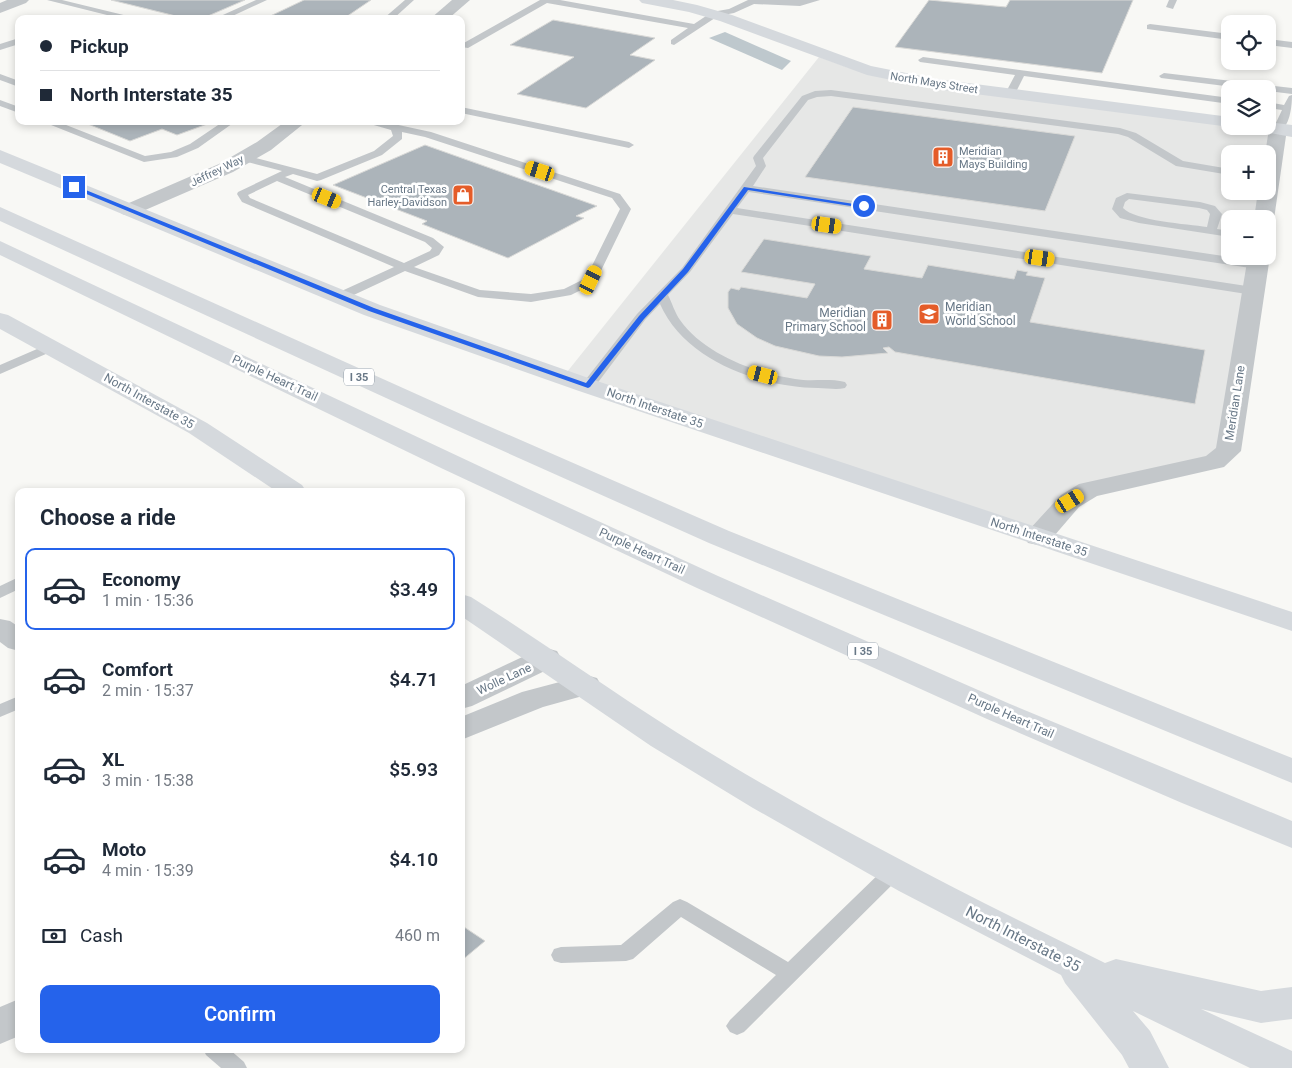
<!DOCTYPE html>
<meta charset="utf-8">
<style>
body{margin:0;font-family:Roboto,sans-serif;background:#f6f6f7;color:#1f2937;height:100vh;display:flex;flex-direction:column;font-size:19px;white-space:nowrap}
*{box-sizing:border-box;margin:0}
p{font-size:16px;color:#747a83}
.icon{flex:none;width:28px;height:28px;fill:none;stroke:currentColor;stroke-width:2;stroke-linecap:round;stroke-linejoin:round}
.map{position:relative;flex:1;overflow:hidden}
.panel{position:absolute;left:15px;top:488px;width:450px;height:565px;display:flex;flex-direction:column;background:#fff;border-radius:10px;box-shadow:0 2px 8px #0003}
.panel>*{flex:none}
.banner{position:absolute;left:15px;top:15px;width:450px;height:110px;border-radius:10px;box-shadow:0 2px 8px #0003;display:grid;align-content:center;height:110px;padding:0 25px;background:#fff}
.fabs{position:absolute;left:1221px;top:15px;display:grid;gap:10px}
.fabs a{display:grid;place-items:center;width:55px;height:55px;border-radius:10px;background:#fff;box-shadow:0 2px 8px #0003;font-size:25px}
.end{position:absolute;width:22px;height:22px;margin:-11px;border:6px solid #2563eb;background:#fff;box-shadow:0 0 0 2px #fff}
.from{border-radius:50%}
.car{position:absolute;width:15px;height:30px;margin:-15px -8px;border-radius:6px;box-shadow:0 0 4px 1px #0007;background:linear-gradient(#f5c518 24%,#345 0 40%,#f5c518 0 76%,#345 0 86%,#f5c518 0)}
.banner b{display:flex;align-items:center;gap:18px;height:48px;font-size:19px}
.banner b+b{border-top:1px solid #e0e1e3}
.banner i{width:12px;height:12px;background:#1f2937}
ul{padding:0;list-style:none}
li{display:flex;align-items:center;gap:15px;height:82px;margin:0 10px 8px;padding:0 15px;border:2px solid transparent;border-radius:10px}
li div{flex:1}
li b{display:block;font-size:19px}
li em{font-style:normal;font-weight:600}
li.current{border-color:#2563eb}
li>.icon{width:45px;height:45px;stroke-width:1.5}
h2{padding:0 25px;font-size:22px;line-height:60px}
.pay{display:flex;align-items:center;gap:12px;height:55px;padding:0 25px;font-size:19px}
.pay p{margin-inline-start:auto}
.action{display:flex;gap:10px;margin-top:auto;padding:10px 25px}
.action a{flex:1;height:58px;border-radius:10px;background:#2563eb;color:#fff;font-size:20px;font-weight:600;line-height:58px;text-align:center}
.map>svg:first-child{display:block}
</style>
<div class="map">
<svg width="1292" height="1068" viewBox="0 0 1292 1068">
<rect width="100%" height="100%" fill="#f8f8f5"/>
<polygon fill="#e6e7e6" points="819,57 849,68 1275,131 1268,175 1268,154 1230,154 1230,191 1265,191 1260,219 1230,219 1230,256 1254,256 1219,454 1097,484 1037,529 567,372"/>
<polygon fill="#bec8cd" points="725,32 791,61 782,70 709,38"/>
<g fill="#acb4ba" stroke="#d9d9d7">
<polygon points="111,0 245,0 201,19 188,19"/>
<polygon points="304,0 371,0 343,19 264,19"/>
<polygon points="929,0 1006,7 1010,0 1133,0 1102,73 895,47"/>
<polygon points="553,20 655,38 630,55 655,60 586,108 517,94 574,57 510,45"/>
<polygon points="853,107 1075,136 1045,211 805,177"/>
<polygon points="96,121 206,121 210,123 177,135 162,129 130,141 88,124"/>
<polygon points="425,145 597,206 576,216 584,218 508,258 422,224 427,221 333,185"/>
<polygon points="764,239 871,256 864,269 922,278 928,265 1014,279 1017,270 1028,272 1026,275 1045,278 1030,322 1205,350 1195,404 895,352 889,347 883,348 888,353 842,357 819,356 775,346 757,338 737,324 728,308 728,292 731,288 739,290 741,287 807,298 815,284 741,272"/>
<polygon points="461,925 485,941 461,961"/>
</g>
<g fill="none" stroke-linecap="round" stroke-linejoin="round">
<g fill="#c3c7ca" fill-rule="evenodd">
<polygon points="47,0 62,0 140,19 123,19"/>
<polygon points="256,0 267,0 226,19 214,19"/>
<polygon points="405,0 414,0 393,19 383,19"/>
<polygon points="540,0 560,0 694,24 712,12 729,9 748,0 820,0 800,6 754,4 734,13 718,16 674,45 671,44 671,40 688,28 547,3 468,48 461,47 462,44"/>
<polygon points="1169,0 1177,0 1173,9 1166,7"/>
<polygon points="1150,24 1230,34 1230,40 1147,29 1147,25"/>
<polygon points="19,38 19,44 0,50 0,44"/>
<polygon points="1268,39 1292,42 1292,48 1268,45"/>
<polygon points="923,57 1230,98 1230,104 1024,76 1015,94 1010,97 1005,94 1015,75 920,62 918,60"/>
<polygon points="1164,73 1292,88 1292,94 1268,91 1268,89 1249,89 1161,78 1159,76"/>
<polygon points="0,74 19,81 19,87 0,80"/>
<path d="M831 90 1120 128 1136 133 1183 161 1230 169V175L1176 166 1128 137 1118 134 831 96 817 97 808 100 763 158 766 166 753 186 1257 261 1263 265 1257 269 749 192 737 208 1253 287 1259 291 1253 295 733 214 690 272 668 295C672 303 675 313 680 320 704 354 755 373 795 379 811 382 828 378 845 382L847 385 845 388C836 390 827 388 818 388 760 387 685 361 660 304L645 320 593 389H583L581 386 583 383 637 314 682 268 756 166 753 158 754 156 802 96 815 91Z"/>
<path d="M1292 95C1292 106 1290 128 1278 132L1274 131 1273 129 1282 110 1268 108V102L1284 105 1289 96Z"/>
<polygon points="0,100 19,107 19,113 0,106"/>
<polygon points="461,107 629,142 634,145 629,148 461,113"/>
<polygon points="41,121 56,121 145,156 171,152 190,144 224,121 236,121 198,148 177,157 144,162"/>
<path d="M360 121H380L431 132 620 194 631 209 595 283 571 295 531 302 478 297 405 271 343 300H335L333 297 335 294 394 267 242 202 237 194 238 192 282 171 240 160 239 158 244 155 317 174 374 151 393 136 391 130ZM402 132 425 137 612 198 620 209 586 278 564 289 531 294 480 290 414 267 439 255 444 247 433 238 285 177 293 174 317 181 321 180 382 155 402 139ZM277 181 425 242 432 248 430 251 404 263 250 198 248 195Z"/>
<path d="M1127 193 1200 202 1215 206 1222 214 1217 229 1230 231V237L1139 223 1120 218 1112 209 1116 198ZM1129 199 1199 208 1207 210 1210 214 1207 227C1187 224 1135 221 1123 208L1125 202Z"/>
<polygon points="51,343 57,347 55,350 0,374 0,365"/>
<polygon points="19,577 19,589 0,598 0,586"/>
<polygon points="19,696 19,709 0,717 0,704"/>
<polygon points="893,865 900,867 903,872 900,877 744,1032 737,1035 730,1032 726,1026 730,1020 776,975 681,917 633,959 626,961 561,963 554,961 551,955 554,949 561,947 621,945 673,902 680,899 687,902 788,962 886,867"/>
<polygon points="203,1049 229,1049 244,1062 247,1068 221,1068 206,1055"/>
</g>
<g fill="#c3c7ca" fill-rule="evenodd">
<polygon points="7,0 29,0 26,3 0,13 0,3"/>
<polygon points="452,0 470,0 448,19 430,19"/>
<polygon points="286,121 307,121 271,150 233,172 136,214 129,216 122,214 119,210 122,206 219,164 257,142"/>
<polygon points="0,619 10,621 19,627 19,651 8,648 0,642"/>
<polygon points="546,648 557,651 561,658 557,665 472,706 461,709 461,686 535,651"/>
<polygon points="586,675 597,678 601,685 597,692 543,707 461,740 461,717 522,692"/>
<polygon points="19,999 19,1036 0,1044 0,1007"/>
</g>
<g fill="#c3c7ca" fill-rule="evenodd">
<polygon points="1278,124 1284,125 1287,129 1274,219 1271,223 1268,224 1268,219 1254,219 1258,191 1268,191 1268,154 1265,154 1269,129 1272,125"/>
<polygon points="1268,253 1270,256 1241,451 1224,467 1097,496 1079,507 1048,543 1038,545 1028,543 1024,537 1028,531 1061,495 1079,484 1206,456 1216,448 1248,256 1268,256"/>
</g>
<g fill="#d5d9dd" fill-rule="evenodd">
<polygon points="639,0 673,0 697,5 732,15 871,66 936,79 1230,117 1230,126 1235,126 1230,127 936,89 867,75 720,21 689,12 642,3"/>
<polygon points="1268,122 1292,125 1292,137 1253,130 1250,126 1268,126"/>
<polygon points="0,150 380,305 597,381 1292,612 1292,631 579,391 364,315 0,163"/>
<polygon points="0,313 8,315 207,423 302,485 306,491 276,491 189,433 0,329"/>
<path d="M461 594 471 597C549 646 623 700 702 748 832 827 968 896 1105 963L1116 959 1261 991 1292 987V1019L1261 1023 1201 1009 1292 1051V1068H1250L1133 1011 1150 1031 1169 1068H1129L1122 1055 1065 983 1061 975 899 891 753 808 651 746 461 616Z"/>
</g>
<g fill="#d5d9dd" fill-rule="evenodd">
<polygon points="0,207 463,415 729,531 1292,758 1292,783 709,543 445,425 0,221"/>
<polygon points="0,241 524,487 718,576 1010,704 1292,821 1292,848 1182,803 987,719 697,588 441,468 0,255"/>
</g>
</g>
<polygon fill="#2563eb" points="72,186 76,186 374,308 586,383 639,316 683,269 744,187 867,206 864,208 748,190 688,272 644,319 590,387 588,388 369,311 72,188"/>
<defs>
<g id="building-square" transform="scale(1.125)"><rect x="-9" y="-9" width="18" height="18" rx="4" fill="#e45c29" stroke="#fff"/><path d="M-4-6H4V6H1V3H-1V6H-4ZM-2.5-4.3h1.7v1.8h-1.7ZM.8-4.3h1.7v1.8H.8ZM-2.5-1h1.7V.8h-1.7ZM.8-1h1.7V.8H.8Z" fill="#fff"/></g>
<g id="shop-square" transform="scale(1.125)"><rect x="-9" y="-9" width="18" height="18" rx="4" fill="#e45c29" stroke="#fff"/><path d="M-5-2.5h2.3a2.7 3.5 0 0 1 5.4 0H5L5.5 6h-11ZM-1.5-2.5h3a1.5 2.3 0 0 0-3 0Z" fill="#fff"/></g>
<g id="school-square" transform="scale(1.125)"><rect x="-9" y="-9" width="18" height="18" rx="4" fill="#e45c29" stroke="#fff"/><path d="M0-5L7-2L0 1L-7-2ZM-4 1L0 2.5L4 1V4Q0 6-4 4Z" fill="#fff"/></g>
</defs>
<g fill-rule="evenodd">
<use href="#building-square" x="943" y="157"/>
<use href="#shop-square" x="463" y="195"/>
<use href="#school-square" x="929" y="314"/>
<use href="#building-square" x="882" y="320"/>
</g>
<g text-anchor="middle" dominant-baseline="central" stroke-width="5" stroke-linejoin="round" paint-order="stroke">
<g font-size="11" fill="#677786" stroke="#fff">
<text transform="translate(934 83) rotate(9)">North Mays Street</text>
<text transform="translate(217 171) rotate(-26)">Jeffrey Way</text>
</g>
<g font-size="11" fill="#677786" stroke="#fff" text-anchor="start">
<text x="959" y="151">Meridian<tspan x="959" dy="13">Mays Building</tspan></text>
<text x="447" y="189" text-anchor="end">Central Texas<tspan x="447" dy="13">Harley-Davidson</tspan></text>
</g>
<g fill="#fff" stroke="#95a0aa" stroke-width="1">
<rect x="344" y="368.5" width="30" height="17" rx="4"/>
<rect x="848" y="642.5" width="30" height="17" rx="4"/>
</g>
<g font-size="11" font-weight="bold" fill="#677786">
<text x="359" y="377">I 35</text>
<text x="863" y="651">I 35</text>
</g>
<g font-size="12" fill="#677786" stroke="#fff" text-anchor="start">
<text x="945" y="307">Meridian<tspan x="945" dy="14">World School</tspan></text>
<text x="866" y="313" text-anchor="end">Meridian<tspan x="866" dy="14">Primary School</tspan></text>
</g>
<g font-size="12" fill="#677786" stroke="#fff">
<text transform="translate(275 378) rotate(25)">Purple Heart Trail</text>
<text transform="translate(149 401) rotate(29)">North Interstate 35</text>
<text transform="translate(1235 403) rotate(-81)">Meridian Lane</text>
<text transform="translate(655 408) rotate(19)">North Interstate 35</text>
<text transform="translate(1039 537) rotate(18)">North Interstate 35</text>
<text transform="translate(642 551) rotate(25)">Purple Heart Trail</text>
<text transform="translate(504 679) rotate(-25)">Wolle Lane</text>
<text transform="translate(1011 716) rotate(24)">Purple Heart Trail</text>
</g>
<g font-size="15" fill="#677786" stroke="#fff">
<text transform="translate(1023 939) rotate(27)">North Interstate 35</text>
</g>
</g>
</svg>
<div class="fabs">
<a><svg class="icon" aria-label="locate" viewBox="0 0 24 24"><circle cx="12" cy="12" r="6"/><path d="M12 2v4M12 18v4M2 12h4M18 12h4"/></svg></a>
<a><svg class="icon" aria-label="layers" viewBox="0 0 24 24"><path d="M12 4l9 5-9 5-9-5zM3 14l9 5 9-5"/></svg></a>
<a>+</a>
<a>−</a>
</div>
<i class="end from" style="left:864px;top:206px"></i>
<i class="end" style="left:74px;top:187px"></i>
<i class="car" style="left:540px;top:171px;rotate:288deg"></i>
<i class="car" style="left:327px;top:198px;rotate:112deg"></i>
<i class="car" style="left:827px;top:225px;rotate:98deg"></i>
<i class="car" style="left:1040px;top:258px;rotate:98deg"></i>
<i class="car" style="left:591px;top:280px;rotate:26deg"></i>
<i class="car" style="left:763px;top:375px;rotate:284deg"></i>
<i class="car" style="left:1070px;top:501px;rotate:59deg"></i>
<div class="banner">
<b><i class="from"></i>Pickup</b>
<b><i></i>North Interstate 35</b>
</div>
<section class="panel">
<h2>Choose a ride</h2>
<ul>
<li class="current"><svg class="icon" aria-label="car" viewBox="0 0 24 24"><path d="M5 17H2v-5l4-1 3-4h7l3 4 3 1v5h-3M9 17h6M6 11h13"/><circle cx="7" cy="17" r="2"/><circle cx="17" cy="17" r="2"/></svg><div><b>Economy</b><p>1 min · 15:36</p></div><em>$3.49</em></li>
<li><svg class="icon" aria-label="car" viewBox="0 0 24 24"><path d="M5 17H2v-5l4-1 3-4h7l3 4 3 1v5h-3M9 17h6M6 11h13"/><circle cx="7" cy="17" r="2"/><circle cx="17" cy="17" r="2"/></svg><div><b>Comfort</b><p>2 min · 15:37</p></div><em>$4.71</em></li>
<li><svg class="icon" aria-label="car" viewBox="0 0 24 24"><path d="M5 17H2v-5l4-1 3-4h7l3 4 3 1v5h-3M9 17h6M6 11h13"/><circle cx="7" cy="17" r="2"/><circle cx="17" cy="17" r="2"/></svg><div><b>XL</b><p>3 min · 15:38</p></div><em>$5.93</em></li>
<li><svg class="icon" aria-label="car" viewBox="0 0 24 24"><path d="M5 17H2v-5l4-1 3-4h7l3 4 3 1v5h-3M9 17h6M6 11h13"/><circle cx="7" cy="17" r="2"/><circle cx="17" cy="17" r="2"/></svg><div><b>Moto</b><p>4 min · 15:39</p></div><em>$4.10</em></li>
</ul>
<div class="pay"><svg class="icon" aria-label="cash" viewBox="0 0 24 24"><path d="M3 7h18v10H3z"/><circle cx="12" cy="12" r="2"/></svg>Cash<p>460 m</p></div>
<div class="action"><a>Confirm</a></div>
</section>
</div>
